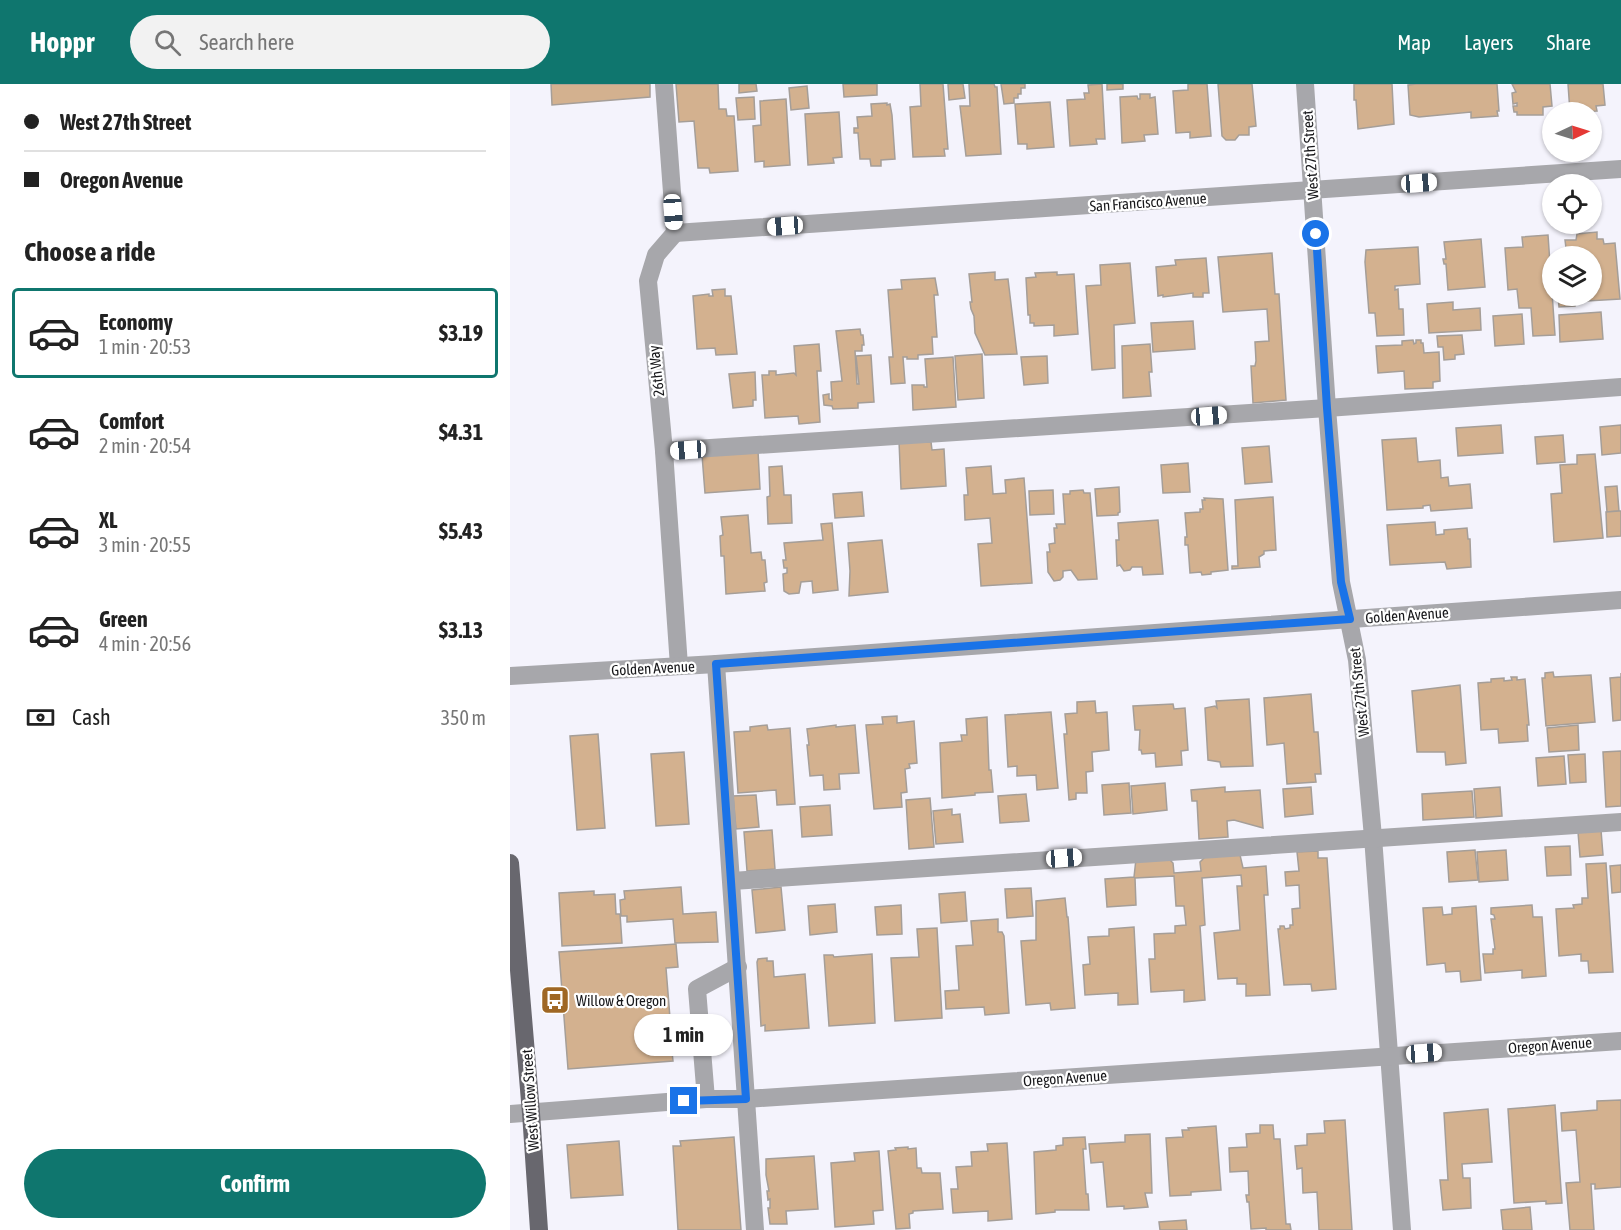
<!DOCTYPE html>
<meta charset="utf-8">
<style>
body{margin:0;font-family:"Asap Condensed",sans-serif;background:#f2f2f2;color:#222;height:100vh;display:flex;flex-direction:column;font-size:22px;white-space:nowrap}
*{box-sizing:border-box;margin:0}
p{font-size:20px;color:#767676}
.icon{flex:none;width:33px;height:33px;fill:none;stroke:currentColor;stroke-width:2;stroke-linecap:round;stroke-linejoin:round}
.map{position:relative;flex:1;overflow:hidden}
.drawer{display:flex;flex-direction:column;background:#fff;width:510px}
.drawer>*{flex:none}
.guide{display:grid;align-content:center;height:132px;padding:0 24px;background:#fff}
.needle{width:39px;rotate:86deg}
.controls{position:absolute;left:1032px;top:18px;display:grid;gap:12px}
.controls a{display:grid;place-items:center;width:60px;height:60px;border-radius:50%;background:#fff;box-shadow:0 2px 4px #0004;font-size:30px}
.end{position:absolute;width:27px;height:27px;margin:-14px;border:8px solid #1a73e8;background:#fff;box-shadow:0 0 0 3px #fff}
.from{border-radius:50%}
.bubble{position:absolute;height:42px;border-radius:21px;background:#fff;box-shadow:0 2px 4px #0004;font-size:20px;font-weight:700;line-height:42px;text-align:center}
.car{position:absolute;width:18px;height:36px;margin:-18px -9px;border-radius:8px;box-shadow:0 0 4px 2px #0007;background:linear-gradient(#fff 24%,#345 0 40%,#fff 0 76%,#345 0 86%,#fff 0)}
.guide b{display:flex;align-items:center;gap:21px;height:57px;font-size:22px}
.guide b+b{border-top:2px solid #e0e0e0}
.guide i{width:15px;height:15px;background:#222}
ul{padding:0;list-style:none}
li{display:flex;align-items:center;gap:18px;height:90px;margin:0 12px 9px;padding:0 12px;border:3px solid transparent;border-radius:6px}
li div{flex:1}
li b{display:block;font-size:22px}
li em{font-style:normal;font-weight:700}
li.active{border-color:#0f766e}
li>.icon{width:54px;height:54px;stroke-width:1.5}
h2{padding:0 24px;font-size:27px;line-height:72px}
.pay{display:flex;align-items:center;gap:15px;height:66px;padding:0 24px;font-size:22px}
.pay p{margin-inline-start:auto}
.cta{display:flex;gap:12px;margin-top:auto;padding:12px 24px}
.cta a{flex:1;height:69px;border-radius:36px;background:#0f766e;color:#fff;font-size:24px;font-weight:700;line-height:69px;text-align:center}
header{display:flex;align-items:center;gap:36px;box-sizing:border-box;height:84px;padding:0 30px;background:#0f766e;color:#fff}
header strong{font-size:28px}
nav{display:flex;gap:33px;margin-inline-start:auto;font-size:21px}
.search{width:420px;height:54px;background:#f2f2f2;display:flex;align-items:center;gap:15px;box-sizing:border-box;padding:0 21px;border-radius:33px;color:#767676;font-size:22px}
main{display:flex;flex:1;min-height:0}
.map>svg:first-child{display:block}
</style>
<header>
<strong>Hoppr</strong>
<div class="search"><svg class="icon" aria-label="search" viewBox="0 0 24 24"><circle cx="10" cy="10" r="6"/><path d="M15 15l6 6"/></svg>Search here</div>
<nav><a>Map</a><a>Layers</a><a>Share</a></nav>
</header>
<main>
<section class="drawer">
<div class="guide">
<b><i class="from"></i>West 27th Street</b>
<b><i></i>Oregon Avenue</b>
</div>
<h2>Choose a ride</h2>
<ul>
<li class="active"><svg class="icon" aria-label="car" viewBox="0 0 24 24"><path d="M5 17H2v-5l4-1 3-4h7l3 4 3 1v5h-3M9 17h6M6 11h13"/><circle cx="7" cy="17" r="2"/><circle cx="17" cy="17" r="2"/></svg><div><b>Economy</b><p>1 min · 20:53</p></div><em>$3.19</em></li>
<li><svg class="icon" aria-label="car" viewBox="0 0 24 24"><path d="M5 17H2v-5l4-1 3-4h7l3 4 3 1v5h-3M9 17h6M6 11h13"/><circle cx="7" cy="17" r="2"/><circle cx="17" cy="17" r="2"/></svg><div><b>Comfort</b><p>2 min · 20:54</p></div><em>$4.31</em></li>
<li><svg class="icon" aria-label="car" viewBox="0 0 24 24"><path d="M5 17H2v-5l4-1 3-4h7l3 4 3 1v5h-3M9 17h6M6 11h13"/><circle cx="7" cy="17" r="2"/><circle cx="17" cy="17" r="2"/></svg><div><b>XL</b><p>3 min · 20:55</p></div><em>$5.43</em></li>
<li><svg class="icon" aria-label="car" viewBox="0 0 24 24"><path d="M5 17H2v-5l4-1 3-4h7l3 4 3 1v5h-3M9 17h6M6 11h13"/><circle cx="7" cy="17" r="2"/><circle cx="17" cy="17" r="2"/></svg><div><b>Green</b><p>4 min · 20:56</p></div><em>$3.13</em></li>
</ul>
<div class="pay"><svg class="icon" aria-label="cash" viewBox="0 0 24 24"><path d="M3 7h18v10H3z"/><circle cx="12" cy="12" r="2"/></svg>Cash<p>350 m</p></div>
<div class="cta"><a>Confirm</a></div>
</section>
<div class="map">
<svg width="1111" height="1146" viewBox="0 0 1111 1146">
<rect width="100%" height="100%" fill="#f4f3fc"/>
<g fill="#d3b18f" stroke="#a59e98" stroke-width="1.5">
<polygon points="41,0 140,0 140,13 42,21"/>
<polygon points="166,0 208,0 209,25 216,25 217,32 224,32 228,87 200,89 199,84 188,84 184,37 169,38"/>
<polygon points="229,0 246,0 247,7 229,9"/>
<polygon points="333,0 367,0 367,11 334,13"/>
<polygon points="410,0 433,0 438,65 434,65 435,72 403,73 400,23 411,22"/>
<polygon points="438,0 453,0 455,14 439,16"/>
<polygon points="459,0 484,0 485,3 487,3 491,70 456,72 450,22 460,22"/>
<polygon points="491,0 515,0 515,4 511,4 511,10 508,10 508,14 504,14 504,19 494,20"/>
<polygon points="592,0 595,55 586,55 587,60 560,62 557,16 575,15 574,9 579,9 578,1"/>
<polygon points="597,0 613,0 613,5 597,6"/>
<polygon points="678,0 697,0 701,52 680,54 680,48 666,49 663,7 678,6"/>
<polygon points="708,0 742,0 746,42 739,43 739,51 729,51 725,56 716,56 712,52"/>
<polygon points="844,0 882,0 884,40 848,45 846,16 844,16"/>
<polygon points="906,0 987,0 989,27 987,27 988,32 961,34 961,28 909,33 900,31 898,1"/>
<polygon points="1002,0 1040,0 1042,22 1033,23 1033,31 1007,31 1007,28 1004,28 1003,22 1007,22 1007,19 1003,20 1002,9 1006,8"/>
<polygon points="1058,0 1093,0 1095,21 1086,22 1087,27 1060,28"/>
<polygon points="297,2 299,24 281,26 279,4"/>
<polygon points="630,10 640,10 640,14 645,13 648,50 634,51 635,57 612,59 610,13 627,12 628,15 630,15"/>
<polygon points="244,13 245,35 228,36 226,14"/>
<polygon points="276,15 280,81 254,83 254,77 245,78 243,42 251,41 250,17"/>
<polygon points="540,18 544,63 517,65 517,60 508,60 505,20"/>
<polygon points="377,19 377,21 380,20 382,31 385,75 371,76 371,82 361,82 360,75 350,75 348,49 344,49 344,44 348,44 347,33 362,32 361,20"/>
<polygon points="329,28 332,73 323,74 324,79 298,81 295,30"/>
<polygon points="1087,148 1087,155 1093,155 1094,160 1105,159 1110,215 1077,217 1077,212 1082,212 1082,172 1057,172 1055,156 1066,156 1067,150"/>
<polygon points="1038,151 1045,251 1023,252 1021,224 1009,224 1007,205 998,206 995,164 1013,163 1012,153"/>
<polygon points="971,155 975,203 938,206 936,180 934,180 933,175 936,175 934,158"/>
<polygon points="908,163 910,200 885,202 885,206 888,205 889,225 893,225 894,251 867,252 865,229 859,229 855,178 856,166"/>
<polygon points="762,169 765,210 769,210 776,316 743,319 741,282 745,282 746,277 745,258 759,257 757,225 713,228 708,173"/>
<polygon points="696,174 699,209 693,209 693,213 683,213 683,209 653,213 653,211 648,212 646,183 666,181 665,176"/>
<polygon points="620,179 625,239 604,241 605,284 582,286 576,202 591,201 590,181"/>
<polygon points="485,188 485,196 498,195 507,270 475,271 465,249 464,232 461,225 460,218 462,218 459,190"/>
<polygon points="547,188 547,191 564,190 568,250 544,252 544,241 524,242 524,239 520,239 520,231 518,231 516,194 526,193 525,189"/>
<polygon points="425,194 428,211 424,211 427,253 422,253 423,270 408,271 408,275 397,275 397,273 393,273 395,299 381,300 379,273 383,273 378,206 392,205 391,196"/>
<polygon points="215,205 215,212 221,212 227,270 206,271 205,264 187,265 183,212 199,210 199,212 203,212 202,206"/>
<polygon points="1048,212 1065,212 1065,222 1049,223"/>
<polygon points="943,218 943,226 970,224 971,246 919,249 917,220"/>
<polygon points="1091,228 1093,255 1050,258 1049,231"/>
<polygon points="1012,230 1014,260 985,262 983,232"/>
<polygon points="683,237 685,265 643,268 641,239"/>
<polygon points="350,245 351,251 353,251 354,261 352,261 352,267 345,267 347,300 349,300 346,272 361,271 364,318 348,319 348,324 323,325 322,322 314,321 313,311 319,310 319,315 322,316 321,298 332,297 326,247"/>
<polygon points="952,251 954,270 945,271 945,275 934,276 933,263 928,263 927,252"/>
<polygon points="903,256 904,260 906,259 906,256 911,256 911,259 913,259 914,269 929,268 930,297 923,298 923,304 895,305 894,287 868,289 866,262 892,261 892,257"/>
<polygon points="309,260 311,287 307,287 310,338 289,340 288,332 255,334 252,291 259,291 259,287 266,287 266,291 284,289 286,291 284,262"/>
<polygon points="640,260 642,288 639,288 641,312 613,314 612,262"/>
<polygon points="472,270 474,314 448,316 445,272"/>
<polygon points="537,272 538,299 514,301 511,273"/>
<polygon points="443,273 446,323 403,326 402,301 414,301 414,303 417,303 415,275"/>
<polygon points="245,288 246,316 243,316 243,322 223,324 219,290"/>
<polygon points="991,341 993,369 948,372 946,344"/>
<polygon points="1111,341 1111,369 1092,371 1090,343"/>
<polygon points="1053,351 1055,378 1027,380 1025,353"/>
<polygon points="906,354 908,378 930,376 931,394 938,393 939,402 960,400 962,424 921,427 920,421 913,422 913,424 877,426 872,356"/>
<polygon points="389,357 421,358 422,366 434,365 436,402 391,405"/>
<polygon points="759,362 762,398 735,400 732,364"/>
<polygon points="248,367 250,405 195,409 192,371"/>
<polygon points="1085,370 1093,454 1044,458 1041,410 1052,409 1050,381 1067,380 1067,371"/>
<polygon points="678,379 680,408 653,409 651,381"/>
<polygon points="272,382 274,411 281,411 282,439 258,440 257,413 260,412 259,383"/>
<polygon points="481,382 483,410 496,409 495,396 514,394 522,499 471,502 468,460 482,459 480,434 455,436 454,411 458,411 456,384"/>
<polygon points="1107,402 1109,427 1097,428 1095,403"/>
<polygon points="609,403 610,428 608,429 608,431 587,432 585,405"/>
<polygon points="543,406 544,430 520,431 519,407"/>
<polygon points="573,406 574,409 580,409 587,495 568,496 561,486 553,487 553,493 550,496 544,497 538,488 537,468 540,468 539,460 545,459 544,444 547,444 546,440 555,440 553,410 560,410 560,407"/>
<polygon points="352,408 354,432 325,434 323,410"/>
<polygon points="763,413 766,466 754,467 754,470 749,473 750,483 722,485 722,482 728,482 725,416"/>
<polygon points="694,414 713,415 718,486 701,488 701,490 692,491 691,488 680,489 678,461 675,461 675,453 677,453 675,429 690,428 690,425 693,425 692,416 695,416"/>
<polygon points="1109,427 1111,427 1111,452 1097,453 1096,428"/>
<polygon points="238,431 241,469 251,468 252,476 255,476 257,498 254,499 255,507 216,510 214,472 211,472 210,452 213,451 211,433"/>
<polygon points="648,436 653,490 633,491 632,483 622,483 620,486 614,487 610,481 607,482 606,456 609,456 608,439"/>
<polygon points="925,438 926,451 934,450 934,446 957,444 958,455 960,455 961,483 937,485 935,478 880,481 877,441"/>
<polygon points="322,439 328,506 303,509 302,497 291,498 289,509 279,510 274,507 273,490 277,489 277,484 274,484 273,476 276,476 274,459 313,456 311,440"/>
<polygon points="372,456 378,508 339,512 340,487 338,459"/>
<polygon points="1043,588 1044,593 1081,591 1085,638 1036,642 1032,594 1035,594 1035,589"/>
<polygon points="1111,589 1111,636 1103,637 1100,594 1111,593"/>
<polygon points="1001,593 1007,593 1007,596 1015,595 1019,641 1017,641 1018,657 989,659 988,645 971,646 968,599 981,598 981,595 994,594 994,597 1002,596"/>
<polygon points="950,601 956,679 936,681 935,668 907,668 902,607"/>
<polygon points="801,610 804,648 808,648 811,690 805,690 806,698 777,700 774,659 757,661 754,614"/>
<polygon points="739,615 743,682 711,683 710,678 698,676 695,624 705,622 707,624 706,617"/>
<polygon points="585,617 586,629 597,628 599,666 582,668 583,687 576,688 577,709 566,709 566,715 559,716 554,650 557,650 555,630 567,629 567,618"/>
<polygon points="663,620 664,625 675,624 678,666 671,667 672,681 646,683 645,669 632,670 631,666 629,666 630,646 625,646 623,622"/>
<polygon points="541,628 548,704 527,706 526,691 507,692 507,682 498,683 495,631"/>
<polygon points="387,632 387,639 404,637 407,679 399,680 400,684 395,685 397,708 391,709 392,723 364,725 356,641 373,640 372,633"/>
<polygon points="477,633 479,686 481,686 483,708 465,709 465,711 432,714 430,659 452,657 451,651 457,651 456,635"/>
<polygon points="257,641 258,646 280,644 285,720 267,721 266,706 228,709 224,648 240,647 240,643"/>
<polygon points="326,641 326,643 345,641 349,689 329,690 330,705 314,706 313,691 300,692 297,661 299,661 297,645"/>
<polygon points="1068,641 1069,666 1039,668 1037,644"/>
<polygon points="88,650 95,744 67,746 60,652"/>
<polygon points="1111,667 1111,722 1096,723 1093,668"/>
<polygon points="174,668 179,740 146,742 141,670"/>
<polygon points="1075,670 1076,698 1060,699 1058,671"/>
<polygon points="1054,672 1056,700 1028,702 1026,674"/>
<polygon points="619,699 621,729 594,731 592,701"/>
<polygon points="655,699 657,726 623,730 621,702"/>
<polygon points="715,703 715,708 750,706 753,744 724,736 717,737 718,753 689,755 687,717 682,717 681,706"/>
<polygon points="801,703 803,730 775,733 773,705"/>
<polygon points="990,703 992,732 966,734 964,705"/>
<polygon points="962,707 964,733 913,736 912,710"/>
<polygon points="516,710 519,737 490,739 488,712"/>
<polygon points="246,711 249,743 226,745 223,712"/>
<polygon points="420,714 424,763 399,765 396,716"/>
<polygon points="320,721 322,751 292,753 290,723"/>
<polygon points="442,725 442,731 450,730 453,758 426,760 423,727"/>
<polygon points="262,746 265,785 237,787 234,748"/>
<polygon points="1091,746 1093,771 1070,773 1068,748"/>
<polygon points="1060,762 1061,791 1037,792 1035,763"/>
<polygon points="965,766 968,796 939,798 937,768"/>
<polygon points="996,766 998,796 969,798 967,768"/>
<polygon points="808,767 808,774 817,774 826,905 802,907 801,900 774,901 768,845 770,845 770,842 774,842 775,845 780,844 780,841 783,841 782,825 790,824 789,801 776,802 775,788 789,787 787,768"/>
<polygon points="730,771 733,784 756,782 758,811 754,811 760,911 736,912 736,900 727,900 727,894 708,895 704,849 730,846 727,802 732,802 731,791 692,794 695,841 690,842 695,916 674,918 674,906 641,908 639,875 645,875 644,850 665,849 665,842 676,841 674,822 666,822 664,792 625,794 626,821 597,823 595,795 624,793 626,775 658,774 663,779 664,789 691,787 690,778 695,773"/>
<polygon points="1096,779 1103,888 1079,889 1078,877 1071,877 1071,870 1049,872 1046,825 1064,824 1063,821 1072,820 1072,814 1078,814 1076,780"/>
<polygon points="1111,781 1111,808 1102,809 1100,782"/>
<polygon points="171,803 173,830 206,828 208,858 165,859 163,835 117,838 117,832 111,832 110,816 115,815 114,807"/>
<polygon points="271,803 275,846 246,849 242,806"/>
<polygon points="521,804 523,832 497,834 495,805"/>
<polygon points="84,807 84,811 105,810 106,830 110,830 112,859 52,862 49,809"/>
<polygon points="455,808 457,837 431,839 429,810"/>
<polygon points="555,814 557,833 558,833 565,924 541,926 540,919 516,921 511,857 526,856 526,817"/>
<polygon points="325,820 327,848 300,851 298,822"/>
<polygon points="391,821 392,850 367,851 365,823"/>
<polygon points="1022,821 1023,833 1032,833 1036,892 1012,894 1012,886 975,889 973,870 983,870 983,865 985,865 981,835 985,835 984,831 981,830 981,824"/>
<polygon points="966,822 971,896 951,898 950,887 936,888 935,879 917,881 913,824 932,823 933,831 942,830 942,824"/>
<polygon points="488,835 488,848 492,848 494,852 499,929 475,931 474,923 436,925 435,907 449,906 446,862 463,861 461,837"/>
<polygon points="624,843 628,920 608,921 608,909 575,911 573,881 580,880 578,853 599,852 599,845"/>
<polygon points="427,844 432,934 385,937 381,874 409,873 407,845"/>
<polygon points="166,860 168,883 156,884 160,934 163,934 165,958 161,958 163,977 58,985 49,868"/>
<polygon points="362,870 365,939 319,942 314,871 323,871 324,873"/>
<polygon points="257,874 257,877 263,877 264,893 295,890 299,944 255,947 255,941 251,942 247,878 248,875"/>
<polygon points="1111,1016 1111,1103 1085,1105 1085,1100 1081,1100 1084,1146 1060,1146 1056,1099 1070,1098 1066,1046 1052,1047 1051,1029 1087,1026 1087,1017"/>
<polygon points="1045,1021 1052,1119 1036,1120 1036,1117 1004,1119 998,1025"/>
<polygon points="978,1025 982,1078 952,1080 953,1094 960,1094 961,1124 933,1126 930,1096 938,1096 934,1029"/>
<polygon points="835,1036 842,1146 809,1146 807,1108 793,1109 792,1084 787,1085 785,1062 797,1061 797,1050 815,1049 814,1037"/>
<polygon points="750,1041 763,1041 764,1055 770,1055 776,1140 780,1140 781,1146 756,1146 756,1144 741,1145 739,1118 737,1118 736,1111 739,1111 738,1087 720,1088 719,1064 737,1063 736,1050 750,1049"/>
<polygon points="706,1042 711,1106 681,1108 681,1111 660,1112 656,1054 673,1053 672,1046 679,1046 678,1044"/>
<polygon points="640,1050 642,1109 635,1109 638,1123 614,1125 614,1122 597,1123 593,1078 581,1079 579,1060 615,1058 615,1051"/>
<polygon points="224,1053 231,1146 168,1146 163,1062 171,1062 170,1057"/>
<polygon points="575,1053 576,1065 573,1065 576,1110 578,1110 579,1126 545,1126 545,1128 526,1130 524,1068 546,1066 546,1062 553,1061 553,1054"/>
<polygon points="109,1057 113,1111 61,1114 57,1061"/>
<polygon points="497,1059 502,1135 478,1137 478,1127 443,1129 441,1105 448,1105 446,1083 462,1082 461,1068 478,1067 477,1060"/>
<polygon points="398,1063 398,1065 406,1064 407,1084 411,1084 412,1089 430,1089 433,1125 403,1127 403,1129 399,1130 400,1144 386,1145 378,1067 386,1066 385,1064"/>
<polygon points="369,1067 373,1126 363,1127 364,1140 325,1143 321,1079 345,1077 344,1069"/>
<polygon points="304,1072 308,1125 276,1127 277,1140 260,1140 258,1124 260,1124 260,1115 258,1116 257,1107 259,1107 256,1091 256,1075"/>
<polygon points="1020,1123 1022,1146 993,1146 991,1126"/>
<polygon points="676,1136 677,1146 650,1146 649,1138"/>
</g>
<g fill="none" stroke-linecap="round" stroke-linejoin="round">
<g stroke="#a7a7ab" stroke-width="18">
<polyline points="154,0 165,149 146,171 138,197 154,367 169,582"/>
<polyline points="795,0 817,324 831,498 847,576 863,753 892,1146"/>
<polyline points="165,149 1111,85"/>
<polyline points="154,367 817,324 1111,303"/>
<polyline points="206,580 245,1146"/>
<polyline points="0,592 206,580 1111,516"/>
<polyline points="222,797 1111,738"/>
<polyline points="196,1015 187,905 228,883"/>
<polyline points="0,1030 196,1015 236,1015 1111,957"/>
</g>
<polyline stroke="#68676e" stroke-width="18" points="0,779 21,1029 29,1146"/>
</g>
<g fill="none" stroke-linecap="round" stroke-linejoin="round">
<polyline stroke="#1a73e8" stroke-width="8" points="174,1017 236,1015 206,580 840,535 831,498 817,324 806,150"/>
</g>
<defs>
<g id="bus-square" transform="scale(1.5)"><rect x="-9" y="-9" width="18" height="18" rx="4" fill="#9f6724" stroke="#fff"/><path d="M-5-6H5V4H4V6H2V4H-2V6H-4V4H-5ZM-3.5-4V0h7V-4ZM-3.5 1.2v1.5H-2V1.2ZM2 1.2v1.5H3.5V1.2Z" fill="#fff"/></g>
</defs>
<g fill-rule="evenodd">
<use href="#bus-square" x="45" y="916"/>
</g>
<g text-anchor="middle" dominant-baseline="central" stroke-width="4.5" stroke-linejoin="round" paint-order="stroke">
<g font-size="15" fill="#17171a" stroke="#fff">
<text transform="translate(800 71) rotate(-94)">West 27th Street</text>
<text transform="translate(638 118) rotate(-4)">San Francisco Avenue</text>
<text transform="translate(146 287) rotate(-96)">26th Way</text>
<text transform="translate(897 531) rotate(-4)">Golden Avenue</text>
<text transform="translate(143 584) rotate(-3)">Golden Avenue</text>
<text transform="translate(849 608) rotate(-96)">West 27th Street</text>
<text transform="translate(1040 961) rotate(-4)">Oregon Avenue</text>
<text transform="translate(555 994) rotate(-4)">Oregon Avenue</text>
<text transform="translate(20 1016) rotate(-94)">West Willow Street</text>
</g>
<g font-size="15" fill="#17171a" stroke="#fff" text-anchor="start">
<text x="66" y="916">Willow &amp; Oregon</text>
</g>
</g>
</svg>
<div class="controls">
<a><svg class="needle" viewBox="-14 -14 28 28"><path d="M0-13l5 13h-10z" fill="#e53935"/><path d="M0 13l5-13h-10z" fill="#767676"/></svg></a>
<a><svg class="icon" aria-label="locate" viewBox="0 0 24 24"><circle cx="12" cy="12" r="6"/><path d="M12 2v4M12 18v4M2 12h4M18 12h4"/></svg></a>
<a><svg class="icon" aria-label="layers" viewBox="0 0 24 24"><path d="M12 4l9 5-9 5-9-5zM3 14l9 5 9-5"/></svg></a>
</div>
<i class="end from" style="left:806px;top:150px"></i>
<i class="end" style="left:174px;top:1017px"></i>
<div class="bubble" style="left:124px;top:930px;width:99px">1 min</div>
<i class="car" style="left:909px;top:99px;rotate:86deg"></i>
<i class="car" style="left:163px;top:128px;rotate:176deg"></i>
<i class="car" style="left:275px;top:142px;rotate:266deg"></i>
<i class="car" style="left:699px;top:332px;rotate:86deg"></i>
<i class="car" style="left:178px;top:366px;rotate:266deg"></i>
<i class="car" style="left:554px;top:774px;rotate:86deg"></i>
<i class="car" style="left:914px;top:969px;rotate:86deg"></i>
</div>
</main>
